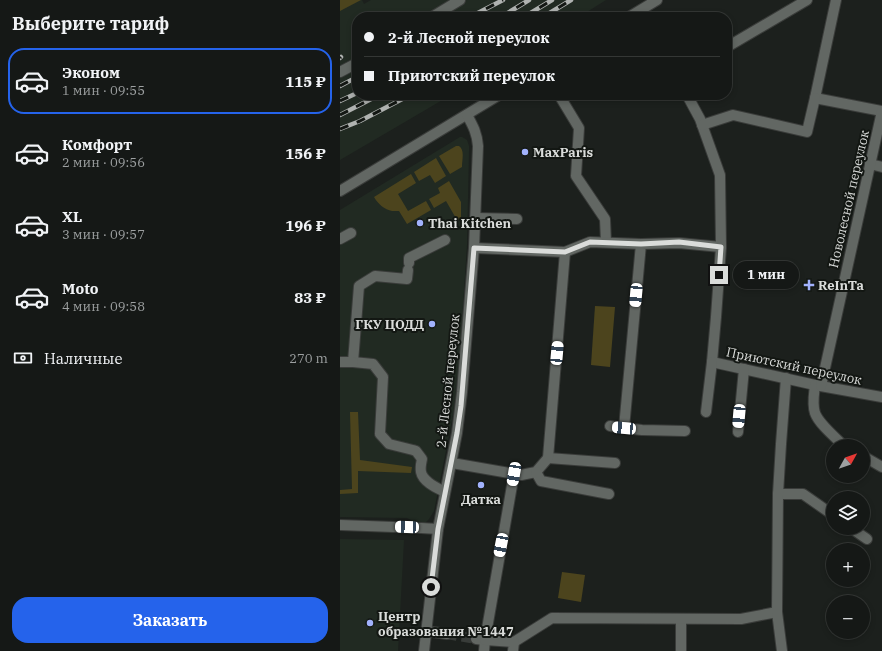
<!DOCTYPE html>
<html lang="ru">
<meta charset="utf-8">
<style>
body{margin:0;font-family:"IBM Plex Serif",serif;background:#1e211f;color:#f1f3f6;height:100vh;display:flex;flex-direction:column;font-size:15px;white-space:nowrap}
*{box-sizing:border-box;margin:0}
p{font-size:13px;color:#9da0a1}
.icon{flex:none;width:22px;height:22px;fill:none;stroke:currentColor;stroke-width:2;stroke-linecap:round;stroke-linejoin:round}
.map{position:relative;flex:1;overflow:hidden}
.sheet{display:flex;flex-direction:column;background:#151816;width:340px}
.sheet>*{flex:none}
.top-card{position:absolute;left:12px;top:12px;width:380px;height:88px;border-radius:16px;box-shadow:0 2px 6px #0003,0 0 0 1px #343735;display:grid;align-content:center;height:88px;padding:0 12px;background:#151816}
.needle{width:26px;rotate:50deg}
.buttons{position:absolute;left:486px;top:439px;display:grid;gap:8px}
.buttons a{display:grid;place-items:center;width:44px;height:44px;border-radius:50%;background:#151816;box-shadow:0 2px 6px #0003,0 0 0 1px #343735;font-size:20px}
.end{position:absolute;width:18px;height:18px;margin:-9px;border:5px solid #dadcda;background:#111;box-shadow:0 0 0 2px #111}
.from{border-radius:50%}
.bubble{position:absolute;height:28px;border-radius:14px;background:#151816;box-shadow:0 2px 6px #0003,0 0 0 1px #343735;font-size:13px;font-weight:800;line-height:28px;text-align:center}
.car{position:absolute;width:12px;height:24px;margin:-12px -6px;border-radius:5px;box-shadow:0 0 3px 1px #0007;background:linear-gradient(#fff 24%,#345 0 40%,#fff 0 76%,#345 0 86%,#fff 0)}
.top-card b{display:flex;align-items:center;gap:14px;height:38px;font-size:15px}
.top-card b+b{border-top:1px solid #343735}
.top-card i{width:10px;height:10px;background:#f1f3f6}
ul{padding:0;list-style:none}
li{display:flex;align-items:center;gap:12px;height:66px;margin:0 8px 6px;padding:0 4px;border:2px solid transparent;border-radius:16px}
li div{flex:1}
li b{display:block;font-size:15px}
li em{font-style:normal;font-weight:800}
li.active{border-color:#2563eb}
li>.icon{width:36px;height:36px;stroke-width:1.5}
h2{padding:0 12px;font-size:18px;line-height:48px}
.pay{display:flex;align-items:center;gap:10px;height:44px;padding:0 12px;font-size:15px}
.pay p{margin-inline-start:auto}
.button{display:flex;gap:8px;margin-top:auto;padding:8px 12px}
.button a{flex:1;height:46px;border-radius:16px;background:#2563eb;color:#fff;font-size:16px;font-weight:800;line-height:46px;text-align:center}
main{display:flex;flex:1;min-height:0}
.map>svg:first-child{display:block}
</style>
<main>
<section class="sheet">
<h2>Выберите тариф</h2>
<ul>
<li class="active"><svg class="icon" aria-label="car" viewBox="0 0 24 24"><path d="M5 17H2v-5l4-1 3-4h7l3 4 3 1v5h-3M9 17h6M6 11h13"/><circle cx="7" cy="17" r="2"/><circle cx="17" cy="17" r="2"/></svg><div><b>Эконом</b><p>1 мин · 09:55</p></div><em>115 ₽</em></li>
<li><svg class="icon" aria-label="car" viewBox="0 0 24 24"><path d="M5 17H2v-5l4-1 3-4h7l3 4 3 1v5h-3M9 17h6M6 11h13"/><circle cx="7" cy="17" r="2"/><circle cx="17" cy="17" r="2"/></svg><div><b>Комфорт</b><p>2 мин · 09:56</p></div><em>156 ₽</em></li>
<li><svg class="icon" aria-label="car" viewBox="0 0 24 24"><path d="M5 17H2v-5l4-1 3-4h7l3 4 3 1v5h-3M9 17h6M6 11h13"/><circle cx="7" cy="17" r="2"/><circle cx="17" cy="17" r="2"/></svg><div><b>XL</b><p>3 мин · 09:57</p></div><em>196 ₽</em></li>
<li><svg class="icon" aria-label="car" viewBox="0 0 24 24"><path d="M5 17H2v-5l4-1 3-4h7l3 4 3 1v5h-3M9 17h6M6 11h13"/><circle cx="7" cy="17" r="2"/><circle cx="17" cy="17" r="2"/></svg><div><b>Moto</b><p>4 мин · 09:58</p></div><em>83 ₽</em></li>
</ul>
<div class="pay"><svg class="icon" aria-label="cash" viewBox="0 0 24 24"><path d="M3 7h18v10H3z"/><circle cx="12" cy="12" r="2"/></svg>Наличные<p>270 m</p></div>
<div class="button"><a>Заказать</a></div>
</section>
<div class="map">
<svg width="542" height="651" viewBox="0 0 542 651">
<rect width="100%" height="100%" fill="#1c201d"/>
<g fill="#212a22">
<polygon points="0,0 22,0 24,4 31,0 266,0 239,17 17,17 17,95 111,95 0,160"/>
<polygon points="120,137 122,137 127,140 129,146 129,151 127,245 119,368 114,410 94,511 89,519 85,523 77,523 67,518 0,517 0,210"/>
<polygon points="0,539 64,540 58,651 0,651"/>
</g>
<g fill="#4c441d">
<polygon points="0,0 21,0 0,11"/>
<path d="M116 146H119C125 150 122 160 122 167L110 174 99 156Z"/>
<polygon points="96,158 106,176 95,183 90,175 79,181 74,172"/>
<path d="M71 174 76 183 58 194 68 211 86 201 91 210 67 224 59 211C57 211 54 211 52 211 45 210 37 203 34 197Z"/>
<polygon points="109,181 121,202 121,219 117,220 106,201 94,208 89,199 100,193 98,188"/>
<polygon points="255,306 275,307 270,367 251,365"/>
<polygon points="10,412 18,412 20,460 72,467 71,473 18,471 18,493 0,494 0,490 12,489"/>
<polygon points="222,572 245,575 241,602 218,598"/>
</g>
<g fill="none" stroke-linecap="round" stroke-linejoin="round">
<polyline stroke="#383c39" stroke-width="10" stroke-dasharray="10 5" stroke-linecap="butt" points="107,634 136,639"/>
<g stroke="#3a3c3a" stroke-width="12">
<g id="minor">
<polyline points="496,0 475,98 542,111"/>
<polyline points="92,17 120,0"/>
<polyline points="289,17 317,0"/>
<polyline points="387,47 467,0"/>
<polyline points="0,72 17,63"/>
<polyline points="219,95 239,128 236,176 265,219 266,242"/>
<polyline points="347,95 360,119 380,175 381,247 376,317 372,362 475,385 542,397"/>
<polyline points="362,125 393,115 467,132 475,98"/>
<polyline points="530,164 542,167"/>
<polyline points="0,191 159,95"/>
<polyline points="136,218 177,219"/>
<polyline points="0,239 11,233"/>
<polyline points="134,248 225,252 250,242 301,244"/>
<polyline points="69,263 69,258 105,240"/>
<path d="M68 270 67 279 35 276 19 286 13 362 33 364 43 377 40 434 49 444 73 450 76 451 82 459C81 464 80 468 81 472 83 482 97 488 105 492"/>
<polyline points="0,362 13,362"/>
<path d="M475 385C474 394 472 404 475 413 479 424 495 437 503 445L505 446"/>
<polyline points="481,386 542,111"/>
<polyline points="366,412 372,362"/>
<polyline points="270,426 284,428"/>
<polyline points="345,431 302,430 284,428 301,244 339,243 381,247"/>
<polyline points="398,432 404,369"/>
<polyline points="523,456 542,467"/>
<polyline points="208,458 275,463"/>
<polyline points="112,463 181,475 196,472 208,458 225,252"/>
<polyline points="196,472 201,481 269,494"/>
<polyline points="438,494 463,494 493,515"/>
<polyline points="0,525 81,528 98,529"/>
<polyline points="511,528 527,539"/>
<polyline points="341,619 341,650"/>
<polyline points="86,631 107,634"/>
<polyline points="136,639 145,640 144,651"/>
<polyline points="174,642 212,618 401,619 437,612"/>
<path d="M84 651 98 529 117 433 122 392 134 248 138 146C137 133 133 126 127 115"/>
<polyline points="173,651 174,642 145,640 174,474"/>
<polyline points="442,651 437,612 438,494 441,444 446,378"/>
</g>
</g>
<use href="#minor" stroke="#626763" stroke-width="10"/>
<g stroke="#afb2b0" stroke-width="4.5">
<g id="rail">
<polyline points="130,17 163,0"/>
<polyline points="161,17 189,0"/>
<polyline points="184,17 212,0"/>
<polyline points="203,17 231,0"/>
<polyline points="0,58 1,57"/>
<polyline points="0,86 17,77"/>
<polyline points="0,101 17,93"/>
<polyline points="0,115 39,95"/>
<polyline points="0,129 20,121 70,95"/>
</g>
</g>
<use href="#rail" stroke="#131713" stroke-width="3" stroke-dasharray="9" stroke-linecap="butt"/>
</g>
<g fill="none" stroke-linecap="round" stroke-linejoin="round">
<polyline stroke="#dadcda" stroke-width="5" points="91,587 98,529 117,433 121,406 134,248 225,252 250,242 301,244 339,242 381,247 379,275"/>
</g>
<g fill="#a2b2fd" stroke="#131713" stroke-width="1.5">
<circle cx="185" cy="152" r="4"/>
<circle cx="80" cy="223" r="4"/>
<path d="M467 279h4v4h4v4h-4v4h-4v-4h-4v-4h4z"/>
<circle cx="92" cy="324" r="4"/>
<circle cx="141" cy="485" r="4"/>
<circle cx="30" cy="623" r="4"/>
</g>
<g text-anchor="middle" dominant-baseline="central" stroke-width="4" stroke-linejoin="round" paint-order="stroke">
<g font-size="13" font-weight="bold" fill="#dadcda" stroke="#131713" text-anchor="start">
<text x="193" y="152">MaxParis</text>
<text x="88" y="223">Thai Kitchen</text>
<text x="478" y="285">ReInTa</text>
<text x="84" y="324" text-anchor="end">ГКУ ЦОДД</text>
<text x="141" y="499" text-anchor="middle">Датка</text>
<text x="38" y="616">Центр<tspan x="38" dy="15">образования №1447</tspan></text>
</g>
<g font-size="13" fill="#dadcda" stroke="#131713">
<text transform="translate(509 199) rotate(-77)">Новолесной переулок</text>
<text transform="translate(454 366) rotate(12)">Приютский переулок</text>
<text transform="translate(108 381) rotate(-84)">2-й Лесной переулок</text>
</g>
</g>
</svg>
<div class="buttons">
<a><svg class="needle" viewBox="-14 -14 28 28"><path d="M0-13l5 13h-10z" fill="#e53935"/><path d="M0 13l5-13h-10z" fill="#9da0a1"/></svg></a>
<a><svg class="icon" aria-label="layers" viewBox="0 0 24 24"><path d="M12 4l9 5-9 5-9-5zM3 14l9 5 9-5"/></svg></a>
<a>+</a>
<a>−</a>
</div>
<i class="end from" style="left:91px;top:587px"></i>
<i class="end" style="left:379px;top:275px"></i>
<div class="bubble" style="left:393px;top:261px;width:66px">1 мин</div>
<i class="car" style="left:296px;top:295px;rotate:185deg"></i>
<i class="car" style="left:217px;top:353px;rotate:5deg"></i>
<i class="car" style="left:399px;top:416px;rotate:185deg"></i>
<i class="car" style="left:284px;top:428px;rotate:275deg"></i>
<i class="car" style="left:174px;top:474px;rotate:190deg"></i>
<i class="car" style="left:67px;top:527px;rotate:272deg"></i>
<i class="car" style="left:161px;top:545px;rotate:191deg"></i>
<div class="top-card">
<b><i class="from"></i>2-й Лесной переулок</b>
<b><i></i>Приютский переулок</b>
</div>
</div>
</main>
